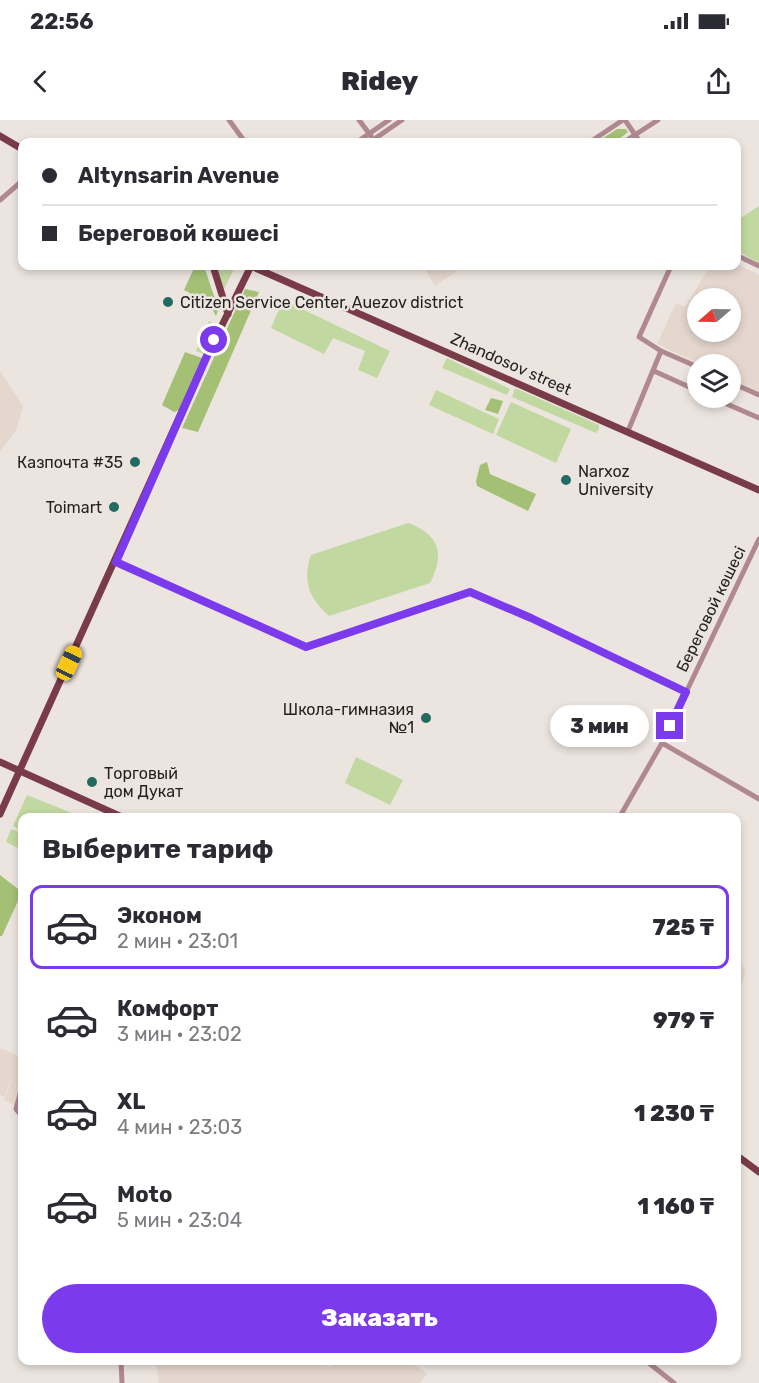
<!DOCTYPE html>
<html lang="ru">
<meta charset="utf-8">
<style>
body{margin:0;font-family:Rubik,sans-serif;background:#f2f2f3;color:#2b2b33;height:100vh;display:flex;flex-direction:column;font-size:22px;white-space:nowrap}
*{box-sizing:border-box;margin:0}
p{font-size:20px;color:#7c7c81}
.icon{flex:none;width:33px;height:33px;fill:none;stroke:currentColor;stroke-width:2;stroke-linecap:round;stroke-linejoin:round}
.map{position:relative;flex:1;overflow:hidden}
.panel{position:absolute;left:18px;top:693px;width:723px;height:552px;display:flex;flex-direction:column;background:#fff;border-radius:12px;box-shadow:0 3px 9px #0003}
.panel>*{flex:none}
.hud{position:absolute;left:18px;top:18px;width:723px;height:132px;border-radius:12px;box-shadow:0 3px 9px #0003;display:grid;align-content:center;height:132px;padding:0 24px;background:#fff}
.needle{width:39px;rotate:250deg}
.fabs{position:absolute;left:687px;top:168px;display:grid;gap:12px}
.fabs a{display:grid;place-items:center;width:54px;height:54px;border-radius:50%;background:#fff;box-shadow:0 3px 9px #0003;font-size:30px}
.end{position:absolute;width:27px;height:27px;margin:-14px;border:8px solid #7c3aed;background:#fff;box-shadow:0 0 0 3px #fff}
.from{border-radius:50%}
.bubble{position:absolute;height:42px;border-radius:21px;background:#fff;box-shadow:0 3px 9px #0003;font-size:20px;font-weight:800;line-height:42px;text-align:center}
.car{position:absolute;width:18px;height:36px;margin:-18px -9px;border-radius:8px;box-shadow:0 0 4px 2px #0007;background:linear-gradient(#f5c518 24%,#345 0 40%,#f5c518 0 76%,#345 0 86%,#f5c518 0)}
.hud b{display:flex;align-items:center;gap:21px;height:57px;font-size:22px}
.hud b+b{border-top:2px solid #e1e1e2}
.hud i{width:15px;height:15px;background:#2b2b33}
ul{padding:0;list-style:none}
li{display:flex;align-items:center;gap:18px;height:84px;margin:0 12px 9px;padding:0 12px;border:3px solid transparent;border-radius:12px}
li div{flex:1}
li b{display:block;font-size:22px}
li em{font-style:normal;font-weight:800}
li.on{border-color:#7c3aed}
li>.icon{width:54px;height:54px;stroke-width:1.5}
h2{padding:0 24px;font-size:27px;line-height:72px}
.action{display:flex;gap:12px;margin-top:auto;padding:12px 24px}
.action a{flex:1;height:69px;border-radius:36px;background:#7c3aed;color:#fff;font-size:24px;font-weight:800;line-height:69px;text-align:center}
.status{display:flex;justify-content:space-between;align-items:center;height:42px;padding:0 30px;background:#fff;direction:ltr}
.status svg{height:16px;fill:currentColor}
header{display:flex;justify-content:space-between;align-items:center;height:78px;padding:0 24px;background:#fff;font-size:27px;font-weight:800}
.map>svg:first-child{display:block}
</style>
<div class="status"><b>22:56</b><svg viewBox="0 0 49 12"><path d="M0 12V9h3v3zM5 12V6h3v6zM10 12V3h3v9zM15 12V0h3v12zM26 1h20v11H26zM47 4h2v5h-2z"/></svg></div>
<header><svg class="icon" aria-label="back" viewBox="0 0 24 24"><path d="M15 5l-7 7 7 7"/></svg>Ridey<svg class="icon" aria-label="share" viewBox="0 0 24 24"><path d="M12 15V3M7 8l5-5 5 5M5 13v7h14v-7"/></svg></header>
<div class="map">
<svg width="759" height="1263" viewBox="0 0 759 1263">
<rect width="100%" height="100%" fill="#ece5df"/>
<g fill="#e5d7cd" fill-rule="evenodd">
<path d="M737 144 759 155V272L731 258 730 244H700L657 224 676 183 685 187 710 146ZM698 178H730V212H698Z"/>
<polygon points="423,146 464,146 435,166"/>
<polygon points="0,251 23,286 16,311 0,331"/>
<polygon points="737,837 745,850 744,858 737,877"/>
<polygon points="0,928 21,937 22,935 22,988 4,980 15,951 4,977 0,975"/>
<polygon points="317,1240 330,1247 336,1241 408,1240 427,1254 420,1263 300,1263 301,1261 299,1263 159,1263 156,1241"/>
</g>
<g fill="#c1d8a0">
<polygon points="759,86 759,143 737,131 736,101"/>
<polygon points="214,146 230,146 233,151 224,169"/>
<polygon points="283,180 390,231 377,258 358,250 365,231 333,218 324,234 271,208"/>
<polygon points="209,201 217,205 204,234 196,231"/>
<polygon points="447,238 510,269 507,275 442,248"/>
<polygon points="515,268 599,305 599,309 596,313 512,277"/>
<polygon points="436,270 499,299 493,314 429,285"/>
<polygon points="511,282 571,309 556,343 496,315"/>
<path d="M408 403C440 415 445 434 430 463L329 496C309 478 302 461 311 435Z"/>
<polygon points="356,637 403,660 390,685 345,663"/>
<polygon points="27,675 82,697 22,698 22,711 13,706"/>
<polygon points="11,709 22,713 22,730 6,722"/>
</g>
<g fill="#a3c075">
<polygon points="617,9 626,9 628,12 615,22 597,22"/>
<polygon points="195,146 204,146 214,176 221,183 216,196 209,183 184,170"/>
<polygon points="245,169 259,172 198,312 182,308"/>
<polygon points="185,232 202,238 179,290 174,292 162,285"/>
<polygon points="491,278 503,281 498,294 485,290"/>
<polygon points="487,342 490,354 536,374 528,391 477,366 476,361 480,345"/>
<polygon points="0,755 22,772 2,816 0,816"/>
</g>
<g fill="none" stroke-linecap="round" stroke-linejoin="round">
<g stroke="#af898f" stroke-width="5">
<polyline points="229,0 245,22"/>
<polyline points="359,0 371,16"/>
<polyline points="625,0 640,22"/>
<polyline points="357,22 389,0"/>
<polyline points="370,22 402,0"/>
<polyline points="590,22 623,0"/>
<polyline points="624,22 658,0"/>
<polyline points="0,80 22,61"/>
<polyline points="736,135 759,146"/>
<polyline points="661,231 698,247"/>
<polyline points="654,251 698,271"/>
<polyline points="730,262 759,275"/>
<polyline points="713,278 759,298"/>
<polyline points="628,311 661,231 639,217 671,146"/>
<polyline points="116,442 306,527 470,473 531,498 686,572"/>
<polyline points="662,623 759,679"/>
<polyline points="619,698 662,623 759,419"/>
<polyline points="22,967 16,989 22,996"/>
<polyline points="121,1240 122,1263"/>
<polyline points="645,1240 674,1263"/>
</g>
<g stroke="#7a3b49" stroke-width="7">
<polyline points="0,16 22,29"/>
<polyline points="213,146 228,194"/>
<polyline points="251,146 759,370"/>
<polyline points="0,642 124,698"/>
<polyline points="0,694 206,238 251,146"/>
<polyline points="736,1035 759,1052"/>
</g>
</g>
<g fill="none" stroke-linecap="round" stroke-linejoin="round">
<polyline stroke="#7c3aed" stroke-width="8" points="214,220 116,442 306,527 470,472 531,498 686,572 670,606"/>
</g>
<g fill="#236a60" stroke="#ece5df" stroke-width="2">
<circle cx="168" cy="182" r="6"/>
<circle cx="135" cy="342" r="6"/>
<circle cx="566" cy="360" r="6"/>
<circle cx="114" cy="387" r="6"/>
<circle cx="426" cy="598" r="6"/>
<circle cx="92" cy="662" r="6"/>
</g>
<g text-anchor="middle" dominant-baseline="central" stroke-width="5" stroke-linejoin="round" paint-order="stroke">
<g font-size="16" fill="#221f1d" stroke="#ece5df" text-anchor="start">
<text x="180" y="182">Citizen Service Center, Auezov district</text>
<text x="123" y="342" text-anchor="end">Казпочта #35</text>
<text x="578" y="351">Narxoz<tspan x="578" dy="18">University</tspan></text>
<text x="102" y="387" text-anchor="end">Toimart</text>
<text x="414" y="589" text-anchor="end">Школа-гимназия<tspan x="414" dy="18">№1</tspan></text>
<text x="104" y="653">Торговый<tspan x="104" dy="18">дом Дукат</tspan></text>
</g>
<g font-size="16" fill="#221f1d" stroke="#ece5df">
<text transform="translate(511 244) rotate(24)">Zhandosov street</text>
<text transform="translate(711 489) rotate(-64)">Береговой көшесі</text>
</g>
</g>
</svg>
<div class="fabs">
<a><svg class="needle" viewBox="-14 -14 28 28"><path d="M0-13l5 13h-10z" fill="#e53935"/><path d="M0 13l5-13h-10z" fill="#7c7c81"/></svg></a>
<a><svg class="icon" aria-label="layers" viewBox="0 0 24 24"><path d="M12 4l9 5-9 5-9-5zM3 14l9 5 9-5"/></svg></a>
</div>
<i class="end from" style="left:214px;top:220px"></i>
<i class="end" style="left:670px;top:606px"></i>
<div class="bubble" style="left:550px;top:585px;width:99px">3 мин</div>
<i class="car" style="left:69px;top:543px;rotate:25deg"></i>
<div class="hud">
<b><i class="from"></i>Altynsarin Avenue</b>
<b><i></i>Береговой көшесі</b>
</div>
<section class="panel">
<h2>Выберите тариф</h2>
<ul>
<li class="on"><svg class="icon" aria-label="car" viewBox="0 0 24 24"><path d="M5 17H2v-5l4-1 3-4h7l3 4 3 1v5h-3M9 17h6M6 11h13"/><circle cx="7" cy="17" r="2"/><circle cx="17" cy="17" r="2"/></svg><div><b>Эконом</b><p>2 мин · 23:01</p></div><em>725 ₸</em></li>
<li><svg class="icon" aria-label="car" viewBox="0 0 24 24"><path d="M5 17H2v-5l4-1 3-4h7l3 4 3 1v5h-3M9 17h6M6 11h13"/><circle cx="7" cy="17" r="2"/><circle cx="17" cy="17" r="2"/></svg><div><b>Комфорт</b><p>3 мин · 23:02</p></div><em>979 ₸</em></li>
<li><svg class="icon" aria-label="car" viewBox="0 0 24 24"><path d="M5 17H2v-5l4-1 3-4h7l3 4 3 1v5h-3M9 17h6M6 11h13"/><circle cx="7" cy="17" r="2"/><circle cx="17" cy="17" r="2"/></svg><div><b>XL</b><p>4 мин · 23:03</p></div><em>1 230 ₸</em></li>
<li><svg class="icon" aria-label="car" viewBox="0 0 24 24"><path d="M5 17H2v-5l4-1 3-4h7l3 4 3 1v5h-3M9 17h6M6 11h13"/><circle cx="7" cy="17" r="2"/><circle cx="17" cy="17" r="2"/></svg><div><b>Moto</b><p>5 мин · 23:04</p></div><em>1 160 ₸</em></li>
</ul>
<div class="action"><a>Заказать</a></div>
</section>
</div>
